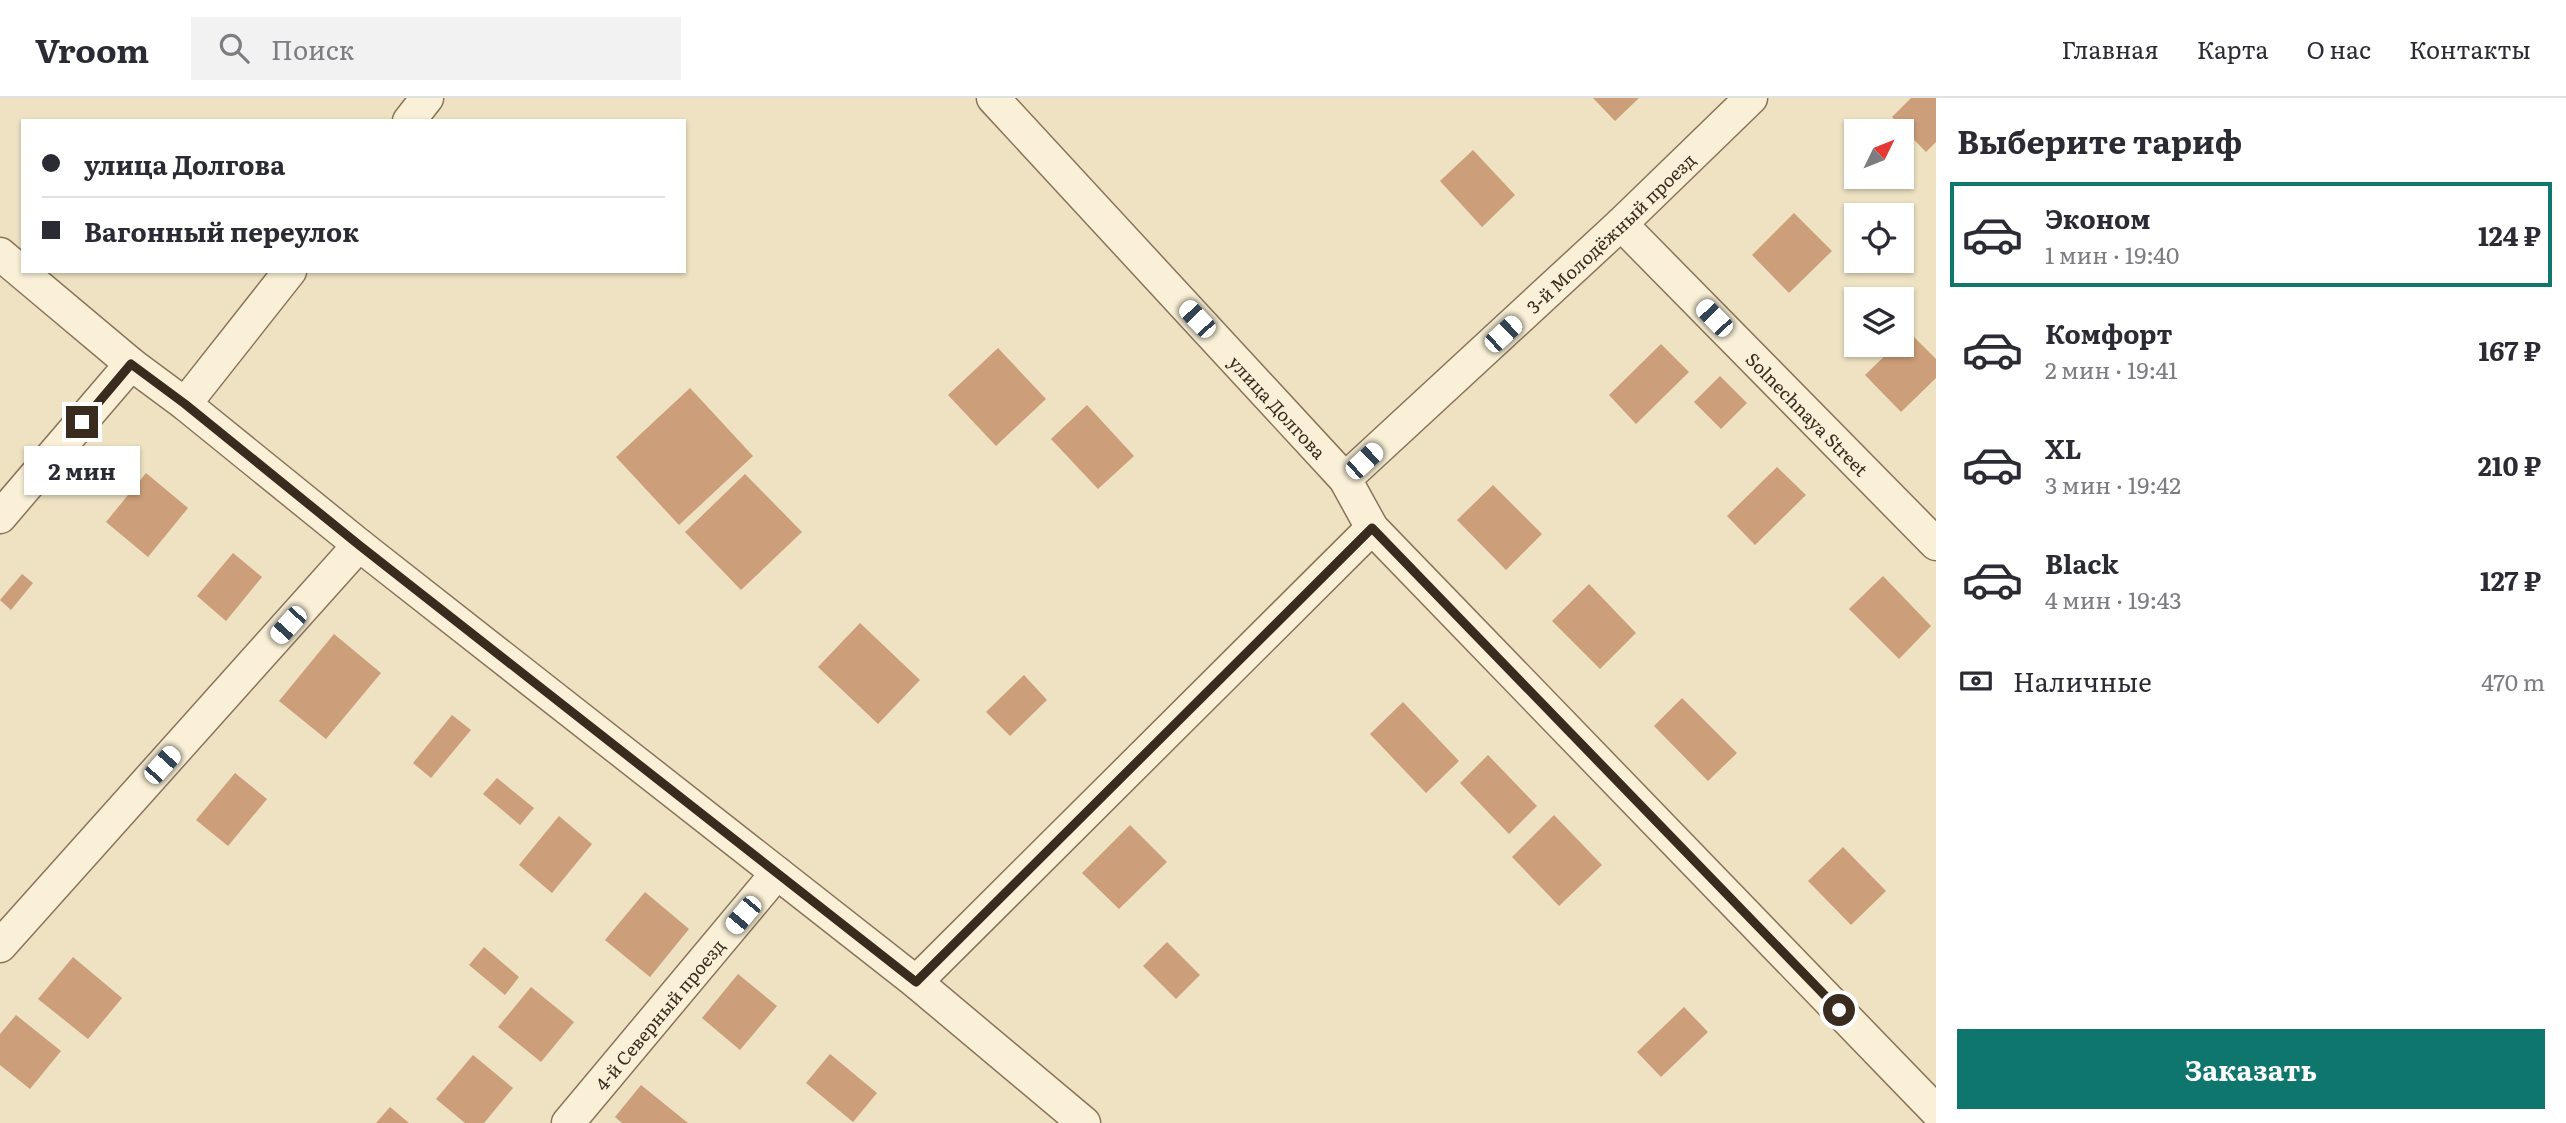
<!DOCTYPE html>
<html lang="ru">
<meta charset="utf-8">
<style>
body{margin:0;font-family:Literata,serif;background:#f2f2f3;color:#2b2b33;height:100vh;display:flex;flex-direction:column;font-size:26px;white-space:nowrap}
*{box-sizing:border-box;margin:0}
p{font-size:23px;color:#7c7c81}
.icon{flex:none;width:38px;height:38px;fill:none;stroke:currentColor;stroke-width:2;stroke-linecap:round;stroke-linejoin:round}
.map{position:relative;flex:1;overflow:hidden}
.details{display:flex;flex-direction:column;background:#fff;width:630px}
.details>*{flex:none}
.guide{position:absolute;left:21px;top:21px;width:665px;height:154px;border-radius:0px;box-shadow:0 2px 5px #0004;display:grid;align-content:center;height:154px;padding:0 21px;background:#fff}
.needle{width:46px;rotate:47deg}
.fabs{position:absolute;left:1844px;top:21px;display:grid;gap:14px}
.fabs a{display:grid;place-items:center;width:70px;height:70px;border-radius:0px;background:#fff;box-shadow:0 2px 5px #0004;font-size:35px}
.end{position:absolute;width:32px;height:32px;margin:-16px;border:9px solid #392c1e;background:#fff;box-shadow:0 0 0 4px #fff}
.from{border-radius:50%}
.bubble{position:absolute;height:49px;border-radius:0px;background:#fff;box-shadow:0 2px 5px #0004;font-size:23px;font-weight:700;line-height:49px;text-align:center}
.car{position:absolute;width:21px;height:42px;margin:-21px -10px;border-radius:9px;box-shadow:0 0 5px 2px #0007;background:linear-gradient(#fff 24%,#345 0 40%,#fff 0 76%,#345 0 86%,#fff 0)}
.guide b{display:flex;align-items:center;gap:24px;height:66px;font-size:26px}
.guide b+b{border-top:2px solid #e1e1e2}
.guide i{width:18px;height:18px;background:#2b2b33}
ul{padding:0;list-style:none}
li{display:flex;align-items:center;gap:21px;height:105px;margin:0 14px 10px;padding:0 7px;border:4px solid transparent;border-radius:0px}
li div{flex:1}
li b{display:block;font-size:26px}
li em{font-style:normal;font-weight:700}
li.on{border-color:#0f766e}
li>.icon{width:63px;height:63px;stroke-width:1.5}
h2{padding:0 21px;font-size:32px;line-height:84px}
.pay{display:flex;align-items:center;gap:18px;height:77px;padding:0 21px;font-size:26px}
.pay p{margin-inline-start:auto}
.action{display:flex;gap:14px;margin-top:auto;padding:14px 21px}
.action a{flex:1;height:80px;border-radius:0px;background:#0f766e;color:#fff;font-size:28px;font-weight:700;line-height:80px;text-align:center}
header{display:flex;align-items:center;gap:42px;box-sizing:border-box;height:98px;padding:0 35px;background:#fff;border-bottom:2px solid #e1e1e2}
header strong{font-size:33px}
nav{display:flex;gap:38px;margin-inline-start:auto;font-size:24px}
.search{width:490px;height:63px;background:#f2f2f3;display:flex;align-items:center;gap:18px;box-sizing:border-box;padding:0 24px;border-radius:0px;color:#7c7c81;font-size:26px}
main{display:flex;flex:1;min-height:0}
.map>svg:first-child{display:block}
</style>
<header>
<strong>Vroom</strong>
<div class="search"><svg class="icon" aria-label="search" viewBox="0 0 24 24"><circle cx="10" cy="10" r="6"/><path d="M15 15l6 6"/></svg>Поиск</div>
<nav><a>Главная</a><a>Карта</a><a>О нас</a><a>Контакты</a></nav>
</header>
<main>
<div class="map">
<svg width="1936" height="1025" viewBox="0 0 1936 1025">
<rect width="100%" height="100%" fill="#eee2c3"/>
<g fill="#cc9e79">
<polygon points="1593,0 1639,0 1615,23"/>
<polygon points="1911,0 1936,0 1936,44 1926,54 1892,19"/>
<polygon points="1473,52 1515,97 1482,129 1440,83"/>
<polygon points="1794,115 1832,153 1789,195 1752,157"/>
<polygon points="1909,234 1936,261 1936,280 1901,314 1865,277 1896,247 1902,247 1902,240"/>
<polygon points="1661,246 1689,274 1636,326 1609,297"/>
<polygon points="998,250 1046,301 996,348 948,297"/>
<polygon points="1720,278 1747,305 1721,331 1694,304"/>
<polygon points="690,290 753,358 679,427 616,359"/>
<polygon points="1087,307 1134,358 1098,391 1051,341"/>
<polygon points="1777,369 1806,397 1755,447 1727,418"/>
<polygon points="146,375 188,410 148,459 106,424"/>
<polygon points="745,376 802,434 741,492 685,434"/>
<polygon points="1493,387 1542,436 1506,472 1457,422"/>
<polygon points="233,455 262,479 226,523 197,498"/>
<polygon points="22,476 33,485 11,512 0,502"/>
<polygon points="1883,478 1931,528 1899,561 1849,511"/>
<polygon points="1589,486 1636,535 1600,571 1552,523"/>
<polygon points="860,525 920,582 878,626 818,569"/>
<polygon points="334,536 381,575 326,641 279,603"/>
<polygon points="1024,577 1047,602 1010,638 986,614"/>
<polygon points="1682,600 1737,655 1708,683 1654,628"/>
<polygon points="1403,604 1459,663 1426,695 1370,636"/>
<polygon points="452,617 471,632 431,680 413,665"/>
<polygon points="1488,657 1537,708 1509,736 1460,685"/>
<polygon points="235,675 267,701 228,748 196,722"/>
<polygon points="497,680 534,710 520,727 483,696"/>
<polygon points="1554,717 1602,767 1559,808 1512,759"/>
<polygon points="559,718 592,746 552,795 519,767"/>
<polygon points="1130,727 1167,764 1119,811 1082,775"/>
<polygon points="1843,749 1886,793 1851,827 1808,783"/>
<polygon points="645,794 689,831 650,879 605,842"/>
<polygon points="1167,844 1200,877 1176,901 1143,868"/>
<polygon points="484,849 519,879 505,897 469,867"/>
<polygon points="73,859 122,900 88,941 38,901"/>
<polygon points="738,876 777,908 740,952 702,920"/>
<polygon points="531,889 574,924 541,964 498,929"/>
<polygon points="1684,909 1708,934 1661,979 1637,954"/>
<polygon points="16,917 61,953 30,991 0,967 0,936"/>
<polygon points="830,956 877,995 853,1024 806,985"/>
<polygon points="473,957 513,990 484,1025 465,1025 436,1001"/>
<polygon points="641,987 688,1025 622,1025 615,1019"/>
<polygon points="390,1009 409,1025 376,1025"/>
</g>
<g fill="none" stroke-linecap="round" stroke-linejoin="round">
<g stroke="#89745a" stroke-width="35">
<g id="street">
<path id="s1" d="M993 0 1345 381 1372 430 1936 1013"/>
<polyline points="409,23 427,0"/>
<path id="s2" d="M1621 126 1936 446"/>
<polyline points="0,156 131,266 185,306 359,447 916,884 1084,1025"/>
<polyline points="185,306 290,173"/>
<path id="s3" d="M1345 381 1621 126 1751 0"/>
<polyline points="0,419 131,266"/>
<polyline points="0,848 359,447"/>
<polyline points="916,884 1372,430"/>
<path id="s4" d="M568 1025 777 775"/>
</g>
</g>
<use href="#street" stroke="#f9f0d7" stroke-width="32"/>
</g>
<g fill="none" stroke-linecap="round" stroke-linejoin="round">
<polyline stroke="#392c1e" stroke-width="9" points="82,324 131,266 185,306 359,447 916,884 1372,430 1839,912"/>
</g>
<g text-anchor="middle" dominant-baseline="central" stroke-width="5" stroke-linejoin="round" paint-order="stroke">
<g font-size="18" fill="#392c1e" stroke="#f6ecd3">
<text stroke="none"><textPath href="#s3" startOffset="362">3-й Молодёжный проезд</textPath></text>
<text stroke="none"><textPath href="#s1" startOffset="420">улица Долгова</textPath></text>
<text stroke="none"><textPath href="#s2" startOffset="266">Solnechnaya Street</textPath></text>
<text stroke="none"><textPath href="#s4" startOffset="142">4-й Северный проезд</textPath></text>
</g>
</g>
</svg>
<div class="fabs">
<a><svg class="needle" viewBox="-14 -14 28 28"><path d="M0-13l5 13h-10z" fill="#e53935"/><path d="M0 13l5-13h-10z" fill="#7c7c81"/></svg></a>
<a><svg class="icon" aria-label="locate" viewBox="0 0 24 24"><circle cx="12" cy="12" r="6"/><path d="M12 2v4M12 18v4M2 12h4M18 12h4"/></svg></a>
<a><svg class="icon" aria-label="layers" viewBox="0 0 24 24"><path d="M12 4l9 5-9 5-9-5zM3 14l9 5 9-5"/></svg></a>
</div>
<i class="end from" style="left:1839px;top:912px"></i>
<i class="end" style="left:82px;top:324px"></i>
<div class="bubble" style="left:24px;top:348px;width:116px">2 мин</div>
<i class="car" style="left:1714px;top:220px;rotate:316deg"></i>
<i class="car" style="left:1197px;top:221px;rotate:317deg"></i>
<i class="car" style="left:1503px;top:236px;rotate:47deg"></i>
<i class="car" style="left:1364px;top:363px;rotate:47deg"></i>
<i class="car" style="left:288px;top:527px;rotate:222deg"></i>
<i class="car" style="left:162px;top:667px;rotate:42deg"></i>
<i class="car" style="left:743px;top:817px;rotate:220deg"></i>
<div class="guide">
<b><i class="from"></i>улица Долгова</b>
<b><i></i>Вагонный переулок</b>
</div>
</div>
<section class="details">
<h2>Выберите тариф</h2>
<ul>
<li class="on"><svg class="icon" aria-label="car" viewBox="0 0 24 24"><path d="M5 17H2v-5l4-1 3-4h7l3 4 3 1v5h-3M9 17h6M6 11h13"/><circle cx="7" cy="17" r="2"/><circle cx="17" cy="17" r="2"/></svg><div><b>Эконом</b><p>1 мин · 19:40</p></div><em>124 ₽</em></li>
<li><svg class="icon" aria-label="car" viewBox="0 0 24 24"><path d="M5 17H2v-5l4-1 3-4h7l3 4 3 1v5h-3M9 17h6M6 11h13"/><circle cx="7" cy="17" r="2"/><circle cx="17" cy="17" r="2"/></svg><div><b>Комфорт</b><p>2 мин · 19:41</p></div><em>167 ₽</em></li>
<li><svg class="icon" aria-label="car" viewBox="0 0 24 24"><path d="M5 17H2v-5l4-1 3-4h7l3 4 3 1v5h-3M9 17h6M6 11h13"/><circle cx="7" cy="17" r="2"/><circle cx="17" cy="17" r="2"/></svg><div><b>XL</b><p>3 мин · 19:42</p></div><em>210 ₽</em></li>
<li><svg class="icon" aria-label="car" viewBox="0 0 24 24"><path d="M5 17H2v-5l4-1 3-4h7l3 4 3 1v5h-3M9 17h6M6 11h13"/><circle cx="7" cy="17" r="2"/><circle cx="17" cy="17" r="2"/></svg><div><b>Black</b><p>4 мин · 19:43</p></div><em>127 ₽</em></li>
</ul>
<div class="pay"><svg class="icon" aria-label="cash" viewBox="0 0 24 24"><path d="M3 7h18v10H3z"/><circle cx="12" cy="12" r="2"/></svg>Наличные<p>470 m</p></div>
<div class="action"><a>Заказать</a></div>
</section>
</main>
